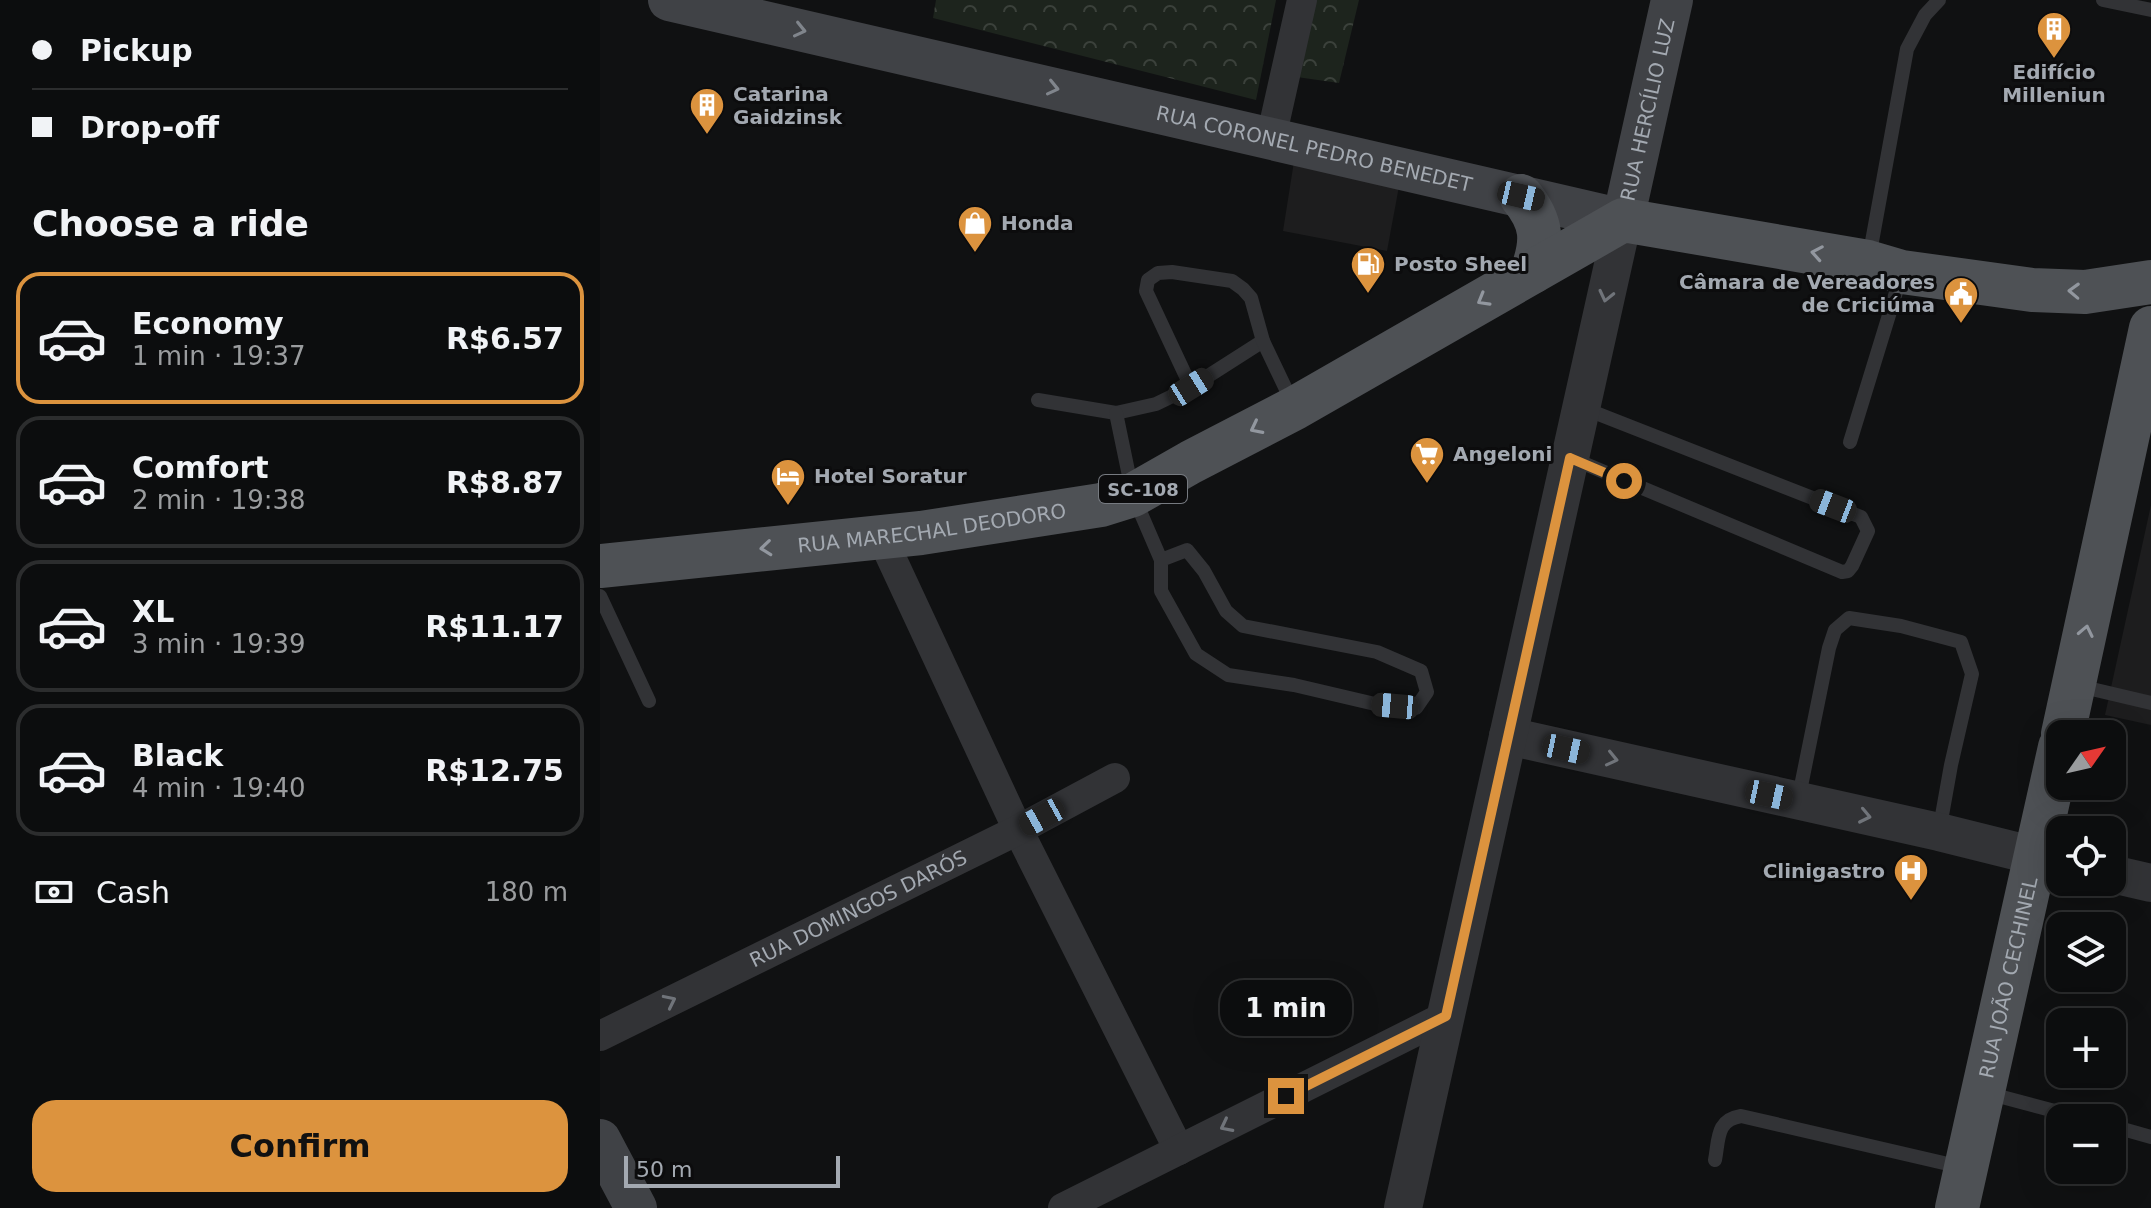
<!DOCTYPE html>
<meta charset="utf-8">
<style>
body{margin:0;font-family:"DejaVu Sans",sans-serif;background:#151617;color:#f1f3f6;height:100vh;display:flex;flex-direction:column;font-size:30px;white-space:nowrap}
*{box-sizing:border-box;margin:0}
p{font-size:26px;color:#9a9c9e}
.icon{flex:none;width:44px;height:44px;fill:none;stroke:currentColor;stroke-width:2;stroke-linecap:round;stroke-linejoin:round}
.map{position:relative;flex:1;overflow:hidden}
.drawer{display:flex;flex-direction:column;background:#0c0d0e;width:600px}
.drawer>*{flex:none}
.guide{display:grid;align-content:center;height:176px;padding:0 32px;background:#0c0d0e}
.needle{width:52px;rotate:56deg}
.controls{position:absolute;left:1446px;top:720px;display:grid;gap:16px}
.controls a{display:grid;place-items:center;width:80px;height:80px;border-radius:16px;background:#0c0d0e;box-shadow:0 8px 32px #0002,0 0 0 2px #2c2d2e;font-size:40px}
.scale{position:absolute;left:24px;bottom:20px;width:216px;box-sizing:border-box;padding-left:8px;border:4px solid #a3a9b1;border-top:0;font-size:22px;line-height:28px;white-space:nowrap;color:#a3a9b1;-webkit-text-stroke:6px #0c0c0d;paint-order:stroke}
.end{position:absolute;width:36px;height:36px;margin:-18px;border:10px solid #dc933e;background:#111;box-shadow:0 0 0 4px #111}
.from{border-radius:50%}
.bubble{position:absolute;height:56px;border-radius:24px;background:#0c0d0e;box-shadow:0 8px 32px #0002,0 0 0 2px #2c2d2e;font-size:26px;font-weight:800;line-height:56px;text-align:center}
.car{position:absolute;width:24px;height:48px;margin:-24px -12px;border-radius:10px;box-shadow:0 0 6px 2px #0007;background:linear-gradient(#222 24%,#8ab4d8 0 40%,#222 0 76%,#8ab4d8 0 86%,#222 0)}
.guide b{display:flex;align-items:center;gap:28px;height:76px;font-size:30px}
.guide b+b{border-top:2px solid #2c2d2e}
.guide i{width:20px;height:20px;background:#f1f3f6}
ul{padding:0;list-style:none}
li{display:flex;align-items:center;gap:24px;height:132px;margin:0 16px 12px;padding:0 16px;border:4px solid #2c2d2e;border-radius:24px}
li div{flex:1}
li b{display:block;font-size:30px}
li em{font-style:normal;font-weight:800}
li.selected{border-color:#dc933e}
li>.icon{width:72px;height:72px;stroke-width:1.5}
h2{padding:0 32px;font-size:36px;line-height:96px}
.pay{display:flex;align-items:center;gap:20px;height:88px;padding:0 32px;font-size:30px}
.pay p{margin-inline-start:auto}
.primary-button{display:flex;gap:16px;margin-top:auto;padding:16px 32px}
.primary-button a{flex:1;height:92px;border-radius:24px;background:#dc933e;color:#111;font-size:32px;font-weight:800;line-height:92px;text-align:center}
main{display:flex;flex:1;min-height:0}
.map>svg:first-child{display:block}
</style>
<main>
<section class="drawer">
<div class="guide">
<b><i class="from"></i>Pickup</b>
<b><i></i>Drop-off</b>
</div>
<h2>Choose a ride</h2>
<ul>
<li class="selected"><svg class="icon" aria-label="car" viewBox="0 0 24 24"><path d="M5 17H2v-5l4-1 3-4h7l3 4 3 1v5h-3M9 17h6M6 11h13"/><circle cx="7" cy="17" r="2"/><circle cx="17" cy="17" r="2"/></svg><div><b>Economy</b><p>1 min · 19:37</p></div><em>R$6.57</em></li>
<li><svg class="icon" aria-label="car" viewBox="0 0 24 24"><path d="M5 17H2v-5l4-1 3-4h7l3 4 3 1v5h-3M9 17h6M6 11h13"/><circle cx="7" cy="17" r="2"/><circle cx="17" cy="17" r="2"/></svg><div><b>Comfort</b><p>2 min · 19:38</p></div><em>R$8.87</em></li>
<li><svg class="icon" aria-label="car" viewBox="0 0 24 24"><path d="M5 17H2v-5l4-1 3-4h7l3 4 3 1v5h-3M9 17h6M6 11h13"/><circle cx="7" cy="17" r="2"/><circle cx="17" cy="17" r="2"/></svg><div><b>XL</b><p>3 min · 19:39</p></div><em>R$11.17</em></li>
<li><svg class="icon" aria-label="car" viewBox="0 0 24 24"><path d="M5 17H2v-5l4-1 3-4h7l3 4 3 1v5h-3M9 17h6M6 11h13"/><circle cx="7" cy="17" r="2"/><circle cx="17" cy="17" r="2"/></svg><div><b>Black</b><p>4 min · 19:40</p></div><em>R$12.75</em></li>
</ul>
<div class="pay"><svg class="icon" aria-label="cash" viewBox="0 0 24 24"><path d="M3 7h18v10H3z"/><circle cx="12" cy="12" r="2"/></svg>Cash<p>180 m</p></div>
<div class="primary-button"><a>Confirm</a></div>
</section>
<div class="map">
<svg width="1551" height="1208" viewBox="0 0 1551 1208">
<defs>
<pattern id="park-crowns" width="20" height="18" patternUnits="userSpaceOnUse" patternTransform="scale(2)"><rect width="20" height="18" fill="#1d241d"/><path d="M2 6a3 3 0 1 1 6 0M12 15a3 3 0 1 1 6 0" fill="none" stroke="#3b413b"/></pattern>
</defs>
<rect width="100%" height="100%" fill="#101112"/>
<g fill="#1d1d1e">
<polygon points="695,155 800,181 787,251 683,231"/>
<polygon points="1551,505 1551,725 1505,715"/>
</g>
<g fill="url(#park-crowns)">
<polygon points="336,0 676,0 656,100 333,18"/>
<polygon points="708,0 759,0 739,83 690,76"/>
</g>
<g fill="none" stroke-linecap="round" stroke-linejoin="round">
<g stroke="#323336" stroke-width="14">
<polyline points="1503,0 1551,10"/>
<polyline points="1269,258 1307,49 1325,15 1339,0"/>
<polyline points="591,387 663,341"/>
<polyline points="438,400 516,413 556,404 591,387 546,291 548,280 558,273 572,272 632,281 643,289 651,298 663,341 693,404"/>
<polyline points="516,413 533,495 561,560 561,591 596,654 628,675 694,685 775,704 816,708 827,692 821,671 777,652 643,626 626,611 604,571 587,550 561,560"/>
<polyline points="1250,442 1301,276"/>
<polyline points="971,458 1242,572 1248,571 1252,566 1268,531 1261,517 983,408"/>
<polyline points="0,596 49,701"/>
<polyline points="1479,686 1551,703"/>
<polyline points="1198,801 1229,648 1235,630 1249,618 1301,626 1361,642 1372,674 1351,765 1339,832"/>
<polyline points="1387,1093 1481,1118"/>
<polyline points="1512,1126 1551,1137"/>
<path d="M1115 1160C1119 1139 1116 1120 1141 1116L1361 1167"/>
</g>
<g stroke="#323336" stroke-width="30">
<polyline points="671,138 702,0"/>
<polyline points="281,536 418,830 579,1150"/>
<path id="s1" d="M0 1036 418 830 515 778"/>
<polyline points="463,1208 846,1016"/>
</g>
<g stroke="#323336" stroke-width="38">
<polyline points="908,736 1339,832 1460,862"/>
<polyline points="1512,874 1551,883"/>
<polyline points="803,1208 1023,220"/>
</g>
<g stroke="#404246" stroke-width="42">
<path id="s2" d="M69 0 1023 220 1072 0"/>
<polyline points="0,1140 36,1208"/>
</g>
<g stroke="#4e5155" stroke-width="44">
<path d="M921 196C943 223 943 241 932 272"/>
<path id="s3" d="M0 566 321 533 501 505 533 495 591 462 695 408 1023 220 1268 262 1302 272 1432 290 1485 292 1551 282"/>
<polyline points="1463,734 1551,328"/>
<path id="s4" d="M1357 1208 1460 747"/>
</g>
</g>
<defs><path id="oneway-chevron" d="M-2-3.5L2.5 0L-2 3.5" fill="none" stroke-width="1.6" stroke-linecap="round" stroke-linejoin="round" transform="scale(2)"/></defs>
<g stroke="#80858c">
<use href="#oneway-chevron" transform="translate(200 30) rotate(13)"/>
<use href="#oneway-chevron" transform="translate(453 88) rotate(13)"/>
</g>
<g stroke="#92979f">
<use href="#oneway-chevron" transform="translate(1217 253) rotate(-170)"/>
<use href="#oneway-chevron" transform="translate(1474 291) rotate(-178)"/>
<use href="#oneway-chevron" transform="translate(883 300) rotate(150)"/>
<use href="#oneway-chevron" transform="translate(656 428) rotate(153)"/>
<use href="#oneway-chevron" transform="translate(166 548) rotate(174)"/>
<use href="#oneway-chevron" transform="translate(1486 631) rotate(-78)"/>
</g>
<g stroke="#70747a">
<use href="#oneway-chevron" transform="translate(1006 296) rotate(103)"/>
<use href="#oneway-chevron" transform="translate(1012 759) rotate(13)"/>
<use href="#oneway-chevron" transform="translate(1265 816) rotate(12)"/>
<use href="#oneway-chevron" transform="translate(70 1001) rotate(-26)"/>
<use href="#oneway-chevron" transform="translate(626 1126) rotate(153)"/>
</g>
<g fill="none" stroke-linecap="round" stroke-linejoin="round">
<polyline stroke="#dc933e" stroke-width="10" points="686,1096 846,1016 970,458 1024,481"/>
</g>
<defs>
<g id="building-pin" transform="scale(1.8)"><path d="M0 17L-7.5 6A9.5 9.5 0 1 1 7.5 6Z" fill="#dc933e" stroke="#0c0c0d"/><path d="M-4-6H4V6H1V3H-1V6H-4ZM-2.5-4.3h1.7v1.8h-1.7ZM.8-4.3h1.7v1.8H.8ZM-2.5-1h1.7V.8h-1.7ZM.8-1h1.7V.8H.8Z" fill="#fff"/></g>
<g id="shop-pin" transform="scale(1.8)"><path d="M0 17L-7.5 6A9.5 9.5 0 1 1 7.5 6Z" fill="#dc933e" stroke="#0c0c0d"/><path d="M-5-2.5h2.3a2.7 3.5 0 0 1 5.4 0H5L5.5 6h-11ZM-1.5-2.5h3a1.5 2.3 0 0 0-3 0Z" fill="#fff"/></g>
<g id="fuel-pin" transform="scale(1.8)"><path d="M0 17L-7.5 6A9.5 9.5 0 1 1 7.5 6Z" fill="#dc933e" stroke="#0c0c0d"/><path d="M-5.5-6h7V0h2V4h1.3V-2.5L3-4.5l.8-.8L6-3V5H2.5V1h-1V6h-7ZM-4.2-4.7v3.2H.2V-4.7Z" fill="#fff"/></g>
<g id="civic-pin" transform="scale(1.8)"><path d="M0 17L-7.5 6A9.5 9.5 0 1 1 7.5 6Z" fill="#dc933e" stroke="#0c0c0d"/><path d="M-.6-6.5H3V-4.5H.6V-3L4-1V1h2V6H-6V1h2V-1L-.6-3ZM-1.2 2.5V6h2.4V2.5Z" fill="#fff"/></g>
<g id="supermarket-pin" transform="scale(1.8)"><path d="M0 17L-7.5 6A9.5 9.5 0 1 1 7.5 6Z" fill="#dc933e" stroke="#0c0c0d"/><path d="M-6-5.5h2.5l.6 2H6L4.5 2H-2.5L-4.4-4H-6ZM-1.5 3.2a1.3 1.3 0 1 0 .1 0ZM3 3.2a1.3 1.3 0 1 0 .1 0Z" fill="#fff"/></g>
<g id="hotel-pin" transform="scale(1.8)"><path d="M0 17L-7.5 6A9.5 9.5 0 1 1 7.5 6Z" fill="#dc933e" stroke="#0c0c0d"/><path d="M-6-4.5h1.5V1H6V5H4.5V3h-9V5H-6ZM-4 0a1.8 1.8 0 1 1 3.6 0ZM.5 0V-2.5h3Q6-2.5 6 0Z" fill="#fff"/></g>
<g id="hospital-pin" transform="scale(1.8)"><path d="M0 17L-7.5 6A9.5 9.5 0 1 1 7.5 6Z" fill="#dc933e" stroke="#0c0c0d"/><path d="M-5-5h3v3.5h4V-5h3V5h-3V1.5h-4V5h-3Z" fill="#fff"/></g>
</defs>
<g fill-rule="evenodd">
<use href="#building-pin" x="1454" y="29"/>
<use href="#building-pin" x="107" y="105"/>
<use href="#shop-pin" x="375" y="223"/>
<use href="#fuel-pin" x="768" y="264"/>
<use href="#civic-pin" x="1361" y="294"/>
<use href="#supermarket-pin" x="827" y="454"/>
<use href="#hotel-pin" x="188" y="476"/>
<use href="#hospital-pin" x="1311" y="871"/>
</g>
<g text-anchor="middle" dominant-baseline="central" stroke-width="6" stroke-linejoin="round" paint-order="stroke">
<rect fill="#0c0c0d" stroke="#767a80" stroke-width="2" x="499" y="475" width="88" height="28" rx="6"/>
<g font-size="18" font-weight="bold" fill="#a3a9b1">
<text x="543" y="489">SC-108</text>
</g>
<g font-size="20" font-weight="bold" fill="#a3a9b1" stroke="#0c0c0d" text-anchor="start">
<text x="1454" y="72" text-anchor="middle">Edifício<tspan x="1454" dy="23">Milleniun</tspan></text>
<text x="133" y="94">Catarina<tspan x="133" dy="23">Gaidzinsk</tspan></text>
<text x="401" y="223">Honda</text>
<text x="794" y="264">Posto Sheel</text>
<text x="1335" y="282" text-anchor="end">Câmara de Vereadores<tspan x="1335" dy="23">de Criciúma</tspan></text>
<text x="853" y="454">Angeloni</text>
<text x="214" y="476">Hotel Soratur</text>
<text x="1285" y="871" text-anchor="end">Clinigastro</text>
</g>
<g font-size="20" fill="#a3a9b1" stroke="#0c0c0d">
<text stroke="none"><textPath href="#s2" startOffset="1092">RUA HERCÍLIO LUZ</textPath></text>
<text stroke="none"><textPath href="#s2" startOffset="662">RUA CORONEL PEDRO BENEDET</textPath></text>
<text stroke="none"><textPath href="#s3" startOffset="334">RUA MARECHAL DEODORO</textPath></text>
<text stroke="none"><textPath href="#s1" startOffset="288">RUA DOMINGOS DARÓS</textPath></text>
<text stroke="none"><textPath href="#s4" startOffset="236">RUA JOÃO CECHINEL</textPath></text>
</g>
</g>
</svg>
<div class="controls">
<a><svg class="needle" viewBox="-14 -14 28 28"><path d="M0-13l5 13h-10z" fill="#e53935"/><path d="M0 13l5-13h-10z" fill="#9a9c9e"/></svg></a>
<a><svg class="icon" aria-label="locate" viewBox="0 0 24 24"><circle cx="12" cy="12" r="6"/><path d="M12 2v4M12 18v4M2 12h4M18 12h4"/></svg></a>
<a><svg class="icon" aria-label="layers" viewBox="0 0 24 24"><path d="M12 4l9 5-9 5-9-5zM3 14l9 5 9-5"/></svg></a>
<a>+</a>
<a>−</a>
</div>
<div class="scale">50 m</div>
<i class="end from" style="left:1024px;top:481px"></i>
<i class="end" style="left:686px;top:1096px"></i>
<div class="bubble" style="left:620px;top:980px;width:132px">1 min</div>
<i class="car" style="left:921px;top:196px;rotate:103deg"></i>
<i class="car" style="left:591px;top:387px;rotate:58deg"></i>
<i class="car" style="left:1233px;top:506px;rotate:291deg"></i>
<i class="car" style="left:795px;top:706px;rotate:275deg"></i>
<i class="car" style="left:966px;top:749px;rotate:102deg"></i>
<i class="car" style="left:1169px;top:795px;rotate:102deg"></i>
<i class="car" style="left:442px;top:817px;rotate:241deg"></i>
</div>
</main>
